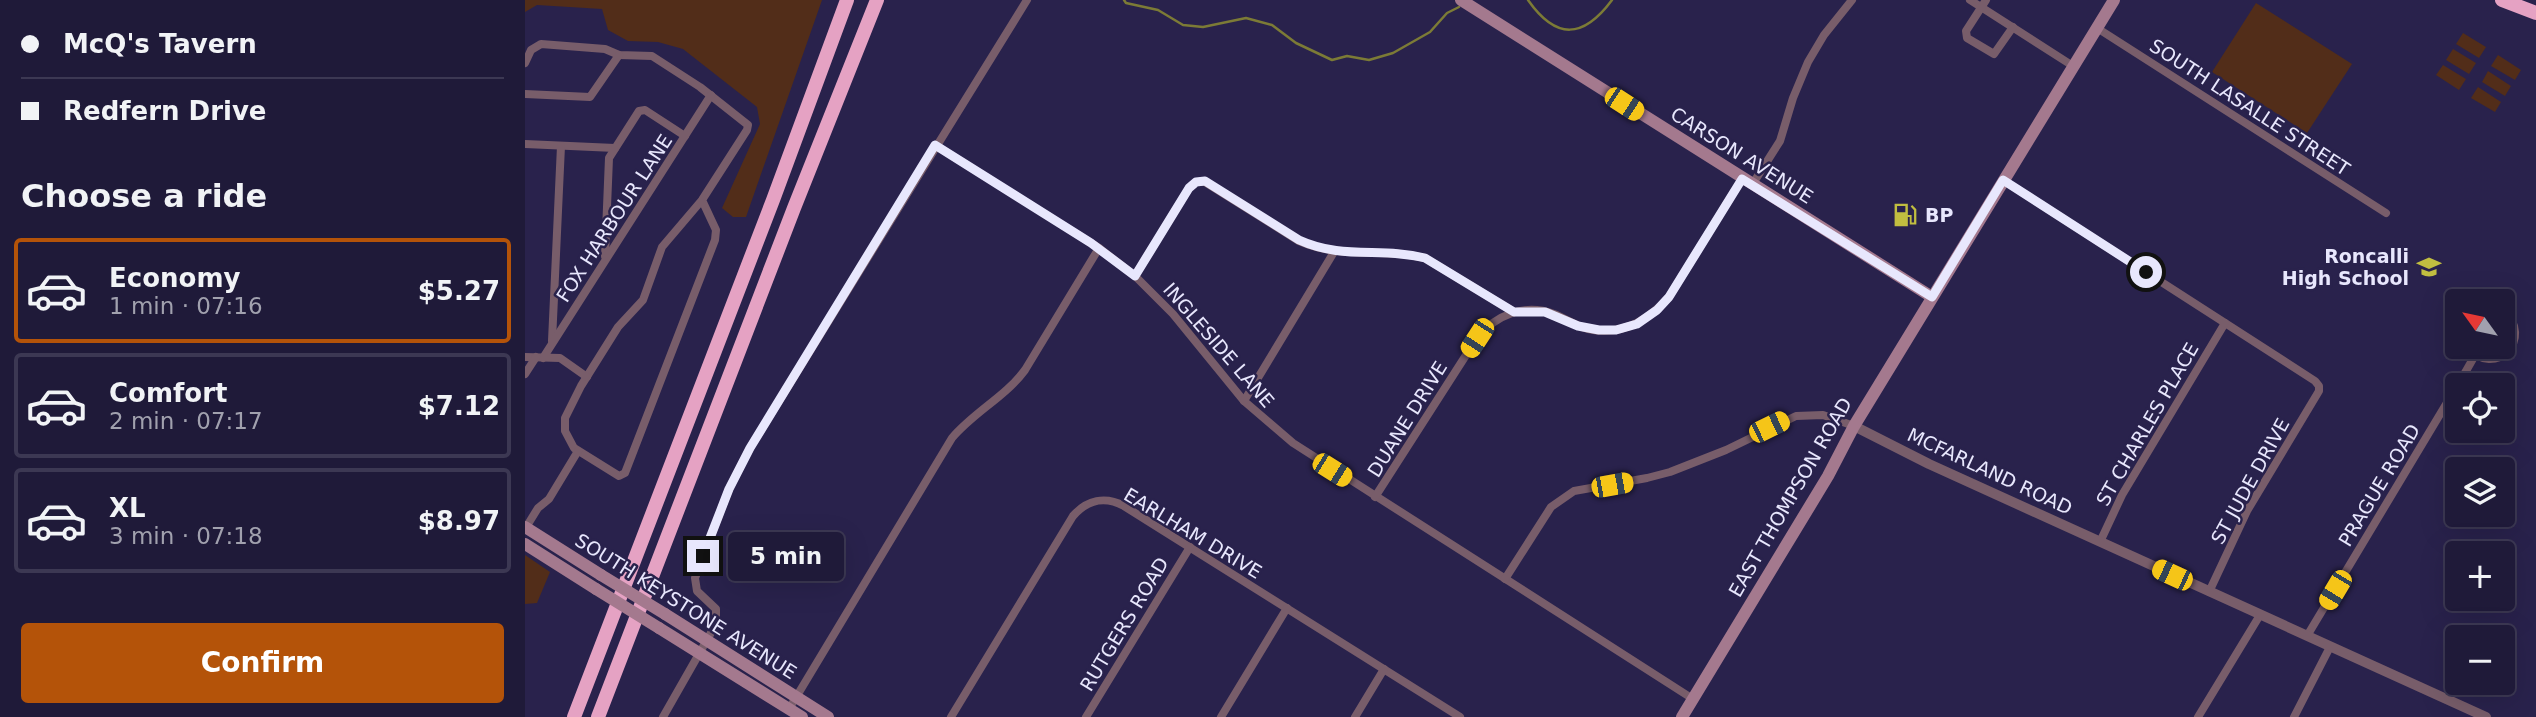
<!DOCTYPE html>
<meta charset="utf-8">
<style>
body{margin:0;font-family:"DejaVu Sans",sans-serif;background:#2c2744;color:#f1f3f6;height:100vh;display:flex;flex-direction:column;font-size:26px;white-space:nowrap}
*{box-sizing:border-box;margin:0}
p{font-size:23px;color:#a1a1ae}
.icon{flex:none;width:38px;height:38px;fill:none;stroke:currentColor;stroke-width:2;stroke-linecap:round;stroke-linejoin:round}
.map{position:relative;flex:1;overflow:hidden}
.side{display:flex;flex-direction:column;background:#1f1a39;width:525px}
.side>*{flex:none}
.top-card{display:grid;align-content:center;height:154px;padding:0 21px;background:#1f1a39}
.needle{width:46px;rotate:303deg}
.fabs{position:absolute;left:1920px;top:289px;display:grid;gap:14px}
.fabs a{display:grid;place-items:center;width:70px;height:70px;border-radius:7px;background:#1f1a39;box-shadow:0 7px 28px #0002,0 0 0 2px #3c3853;font-size:35px}
.end{position:absolute;width:32px;height:32px;margin:-16px;border:9px solid #e8e7fd;background:#111;box-shadow:0 0 0 4px #111}
.from{border-radius:50%}
.bubble{position:absolute;height:49px;border-radius:7px;background:#1f1a39;box-shadow:0 7px 28px #0002,0 0 0 2px #3c3853;font-size:23px;font-weight:800;line-height:49px;text-align:center}
.car{position:absolute;width:21px;height:42px;margin:-21px -10px;border-radius:9px;box-shadow:0 0 5px 2px #0007;background:linear-gradient(#f5c518 24%,#345 0 40%,#f5c518 0 76%,#345 0 86%,#f5c518 0)}
.top-card b{display:flex;align-items:center;gap:24px;height:66px;font-size:26px}
.top-card b+b{border-top:2px solid #3c3853}
.top-card i{width:18px;height:18px;background:#f1f3f6}
ul{padding:0;list-style:none}
li{display:flex;align-items:center;gap:21px;height:105px;margin:0 14px 10px;padding:0 7px;border:4px solid #3c3853;border-radius:7px}
li div{flex:1}
li b{display:block;font-size:26px}
li em{font-style:normal;font-weight:800}
li.selected{border-color:#b45309}
li>.icon{width:63px;height:63px;stroke-width:1.5}
h2{padding:0 21px;font-size:32px;line-height:84px}
.primary-button{display:flex;gap:14px;margin-top:auto;padding:14px 21px}
.primary-button a{flex:1;height:80px;border-radius:7px;background:#b45309;color:#fff;font-size:28px;font-weight:800;line-height:80px;text-align:center}
main{display:flex;flex:1;min-height:0}
.map>svg:first-child{display:block}
</style>
<main>
<section class="side">
<div class="top-card">
<b><i class="from"></i>McQ's Tavern</b>
<b><i></i>Redfern Drive</b>
</div>
<h2>Choose a ride</h2>
<ul>
<li class="selected"><svg class="icon" aria-label="car" viewBox="0 0 24 24"><path d="M5 17H2v-5l4-1 3-4h7l3 4 3 1v5h-3M9 17h6M6 11h13"/><circle cx="7" cy="17" r="2"/><circle cx="17" cy="17" r="2"/></svg><div><b>Economy</b><p>1 min · 07:16</p></div><em>$5.27</em></li>
<li><svg class="icon" aria-label="car" viewBox="0 0 24 24"><path d="M5 17H2v-5l4-1 3-4h7l3 4 3 1v5h-3M9 17h6M6 11h13"/><circle cx="7" cy="17" r="2"/><circle cx="17" cy="17" r="2"/></svg><div><b>Comfort</b><p>2 min · 07:17</p></div><em>$7.12</em></li>
<li><svg class="icon" aria-label="car" viewBox="0 0 24 24"><path d="M5 17H2v-5l4-1 3-4h7l3 4 3 1v5h-3M9 17h6M6 11h13"/><circle cx="7" cy="17" r="2"/><circle cx="17" cy="17" r="2"/></svg><div><b>XL</b><p>3 min · 07:18</p></div><em>$8.97</em></li>
</ul>
<div class="primary-button"><a>Confirm</a></div>
</section>
<div class="map">
<svg width="2011" height="717" viewBox="0 0 2011 717">
<rect width="100%" height="100%" fill="#29224c"/>
<g fill="#522d19">
<polygon points="0,0 297,0 221,217 208,217 197,208 235,124 232,107 158,49 133,42 103,41 83,30 77,9 12,5 0,12"/>
<polygon points="1731,3 1827,64 1782,133 1687,72"/>
<polygon points="1938,33 1961,47 1954,58 1931,44"/>
<polygon points="1928,49 1951,63 1944,74 1921,60"/>
<polygon points="1973,55 1996,70 1990,80 1966,66"/>
<polygon points="1918,65 1941,79 1934,90 1911,75"/>
<polygon points="1963,71 1986,86 1980,96 1957,82"/>
<polygon points="1953,87 1976,102 1970,112 1946,98"/>
<polygon points="0,555 25,572 12,603 0,604"/>
</g>
<g fill="none" stroke-linecap="round" stroke-linejoin="round">
<g stroke="#7c7b36" stroke-width="2.5">
<polyline points="599,0 601,3 633,10 658,25 678,27 721,18 747,25 771,43 807,60 822,56 844,60 868,53 905,32 922,13 934,7"/>
<path d="M1003 0C1031 40 1058 39 1087 0"/>
</g>
<g stroke="#785d6a" stroke-width="8">
<polyline points="1445,0 1548,66"/>
<polyline points="1461,0 1441,31 1442,38 1469,54 1488,27"/>
<polyline points="1572,28 1861,213"/>
<polyline points="0,63 6,50 16,44 80,49 94,55 127,56 175,87 223,125 222,130 177,200 137,247 118,300 93,327 56,386 40,418 40,431 49,448 94,476 100,473 190,240 191,230 177,200"/>
<polyline points="0,94 65,97 94,55"/>
<polyline points="0,144 90,148"/>
<polyline points="410,145 574,248 610,276 648,314 719,401 768,443 1168,699"/>
<polyline points="1478,180 1790,381 1794,386 1794,391 1722,511 1684,592"/>
<polyline points="1227,185 1255,141 1268,98 1283,62 1299,35 1327,0"/>
<polyline points="80,256 84,158 114,111 120,110 160,136"/>
<path d="M610 276 664 188 671 182H680L774 241C818 260 856 247 900 258L989 312"/>
<polyline points="27,341 36,146"/>
<path d="M1942 346C1969 381 2011 337 1978 311"/>
<polyline points="0,357 35,358 62,377"/>
<polyline points="18,358 186,95"/>
<polyline points="0,374 11,357"/>
<polyline points="1933,385 1949,357 1948,353"/>
<polyline points="719,401 809,252"/>
<path d="M850 497 952 338C971 315 999 303 1029 314 1041 319 1051 326 1063 329 1096 336 1123 321 1144 297L1217 179"/>
<polyline points="0,529 13,508 24,499 53,451"/>
<polyline points="1575,542 1597,495 1700,323"/>
<polyline points="980,579 1026,507 1049,491 1122,478 1145,472 1201,450 1271,416 1298,415 1329,426"/>
<polyline points="1782,636 1932,386"/>
<path d="M264 709 427 438C449 412 480 397 500 370L574 248"/>
<polyline points="138,717 191,624 191,609 172,591 170,578 204,489 225,448 502,0"/>
<path d="M426 717 548 516C562 500 580 496 599 506L935 717"/>
<polyline points="561,717 665,547"/>
<polyline points="696,717 762,608"/>
<polyline points="830,717 859,669"/>
<polyline points="1673,717 1735,615"/>
<polyline points="1769,717 1805,647"/>
</g>
<polyline stroke="#785d6a" stroke-width="10" points="1329,426 1404,464 1961,717"/>
<g stroke="#a4798e" stroke-width="12">
<polyline points="936,0 1407,297"/>
<polyline points="0,527 76,575"/>
<polyline points="0,544 71,589"/>
<polyline points="140,614 303,717"/>
<polyline points="134,628 277,717"/>
<polyline points="1157,717 1303,476 1329,426 1589,0"/>
</g>
<g stroke="#e5a2c3" stroke-width="14">
<polyline points="1977,0 2011,13"/>
<polyline points="49,717 248,200 322,0"/>
<polyline points="73,717 269,208 352,0"/>
</g>
<g stroke="#a4798e" stroke-width="12">
<polyline points="76,575 140,614"/>
<polyline points="71,589 134,628"/>
</g>
</g>
<g fill="none" stroke-linecap="round" stroke-linejoin="round">
<path stroke="#e8e7fd" stroke-width="9" d="M178 556 204 489 225 448 410 145 566 243 610 276 664 188 671 182 680 181 774 240C818 260 856 247 900 258L989 312H1020L1053 326 1074 330H1091L1112 324 1132 310 1144 297 1217 179 1407 297 1478 180 1621 272"/>
</g>
<defs>
<g id="fuel-bare" transform="scale(1.89)"><path d="M-5.5-6h7V0h2V4h1.3V-2.5L3-4.5l.8-.8L6-3V5H2.5V1h-1V6h-7ZM-4.2-4.7v3.2H.2V-4.7Z" fill="#c1be40" stroke="#29224c" stroke-width="2.5" paint-order="stroke"/></g>
<g id="school-bare" transform="scale(1.89)"><path d="M0-5L7-2L0 1L-7-2ZM-4 1L0 2.5L4 1V4Q0 6-4 4Z" fill="#c1be40" stroke="#29224c" stroke-width="2.5" paint-order="stroke"/></g>
</defs>
<g fill-rule="evenodd">
<use href="#fuel-bare" x="1380" y="215"/>
<use href="#school-bare" x="1904" y="267"/>
</g>
<g text-anchor="middle" dominant-baseline="central" stroke-width="5" stroke-linejoin="round" paint-order="stroke">
<g font-size="19" fill="#e8e7fd" stroke="#29224c">
<text transform="translate(1725 107) rotate(33)">SOUTH LASALLE STREET</text>
<text transform="translate(1217 155) rotate(32)">CARSON AVENUE</text>
<text transform="translate(89 218) rotate(-57)">FOX HARBOUR LANE</text>
<text transform="translate(694 345) rotate(49)">INGLESIDE LANE</text>
<text transform="translate(882 419) rotate(-58)">DUANE DRIVE</text>
<text transform="translate(1622 424) rotate(-60)">ST CHARLES PLACE</text>
<text transform="translate(1465 471) rotate(25)">MCFARLAND ROAD</text>
<text transform="translate(1725 481) rotate(-61)">ST JUDE DRIVE</text>
<text transform="translate(1854 485) rotate(-59)">PRAGUE ROAD</text>
<text transform="translate(1265 497) rotate(-60)">EAST THOMPSON ROAD</text>
<text transform="translate(668 533) rotate(31)">EARLHAM DRIVE</text>
<text transform="translate(161 606) rotate(32)">SOUTH KEYSTONE AVENUE</text>
<text transform="translate(599 624) rotate(-59)">RUTGERS ROAD</text>
</g>
<g font-size="19" font-weight="bold" fill="#e8e7fd" stroke="#29224c" text-anchor="start">
<text x="1400" y="215">BP</text>
<text x="1884" y="256" text-anchor="end">Roncalli<tspan x="1884" dy="22">High School</tspan></text>
</g>
</g>
</svg>
<div class="fabs">
<a><svg class="needle" viewBox="-14 -14 28 28"><path d="M0-13l5 13h-10z" fill="#e53935"/><path d="M0 13l5-13h-10z" fill="#a1a1ae"/></svg></a>
<a><svg class="icon" aria-label="locate" viewBox="0 0 24 24"><circle cx="12" cy="12" r="6"/><path d="M12 2v4M12 18v4M2 12h4M18 12h4"/></svg></a>
<a><svg class="icon" aria-label="layers" viewBox="0 0 24 24"><path d="M12 4l9 5-9 5-9-5zM3 14l9 5 9-5"/></svg></a>
<a>+</a>
<a>−</a>
</div>
<i class="end from" style="left:1621px;top:272px"></i>
<i class="end" style="left:178px;top:556px"></i>
<div class="bubble" style="left:203px;top:532px;width:116px">5 min</div>
<i class="car" style="left:1099px;top:104px;rotate:123deg"></i>
<i class="car" style="left:952px;top:338px;rotate:213deg"></i>
<i class="car" style="left:1244px;top:427px;rotate:64deg"></i>
<i class="car" style="left:807px;top:470px;rotate:122deg"></i>
<i class="car" style="left:1087px;top:485px;rotate:80deg"></i>
<i class="car" style="left:1647px;top:575px;rotate:295deg"></i>
<i class="car" style="left:1810px;top:590px;rotate:211deg"></i>
</div>
</main>
